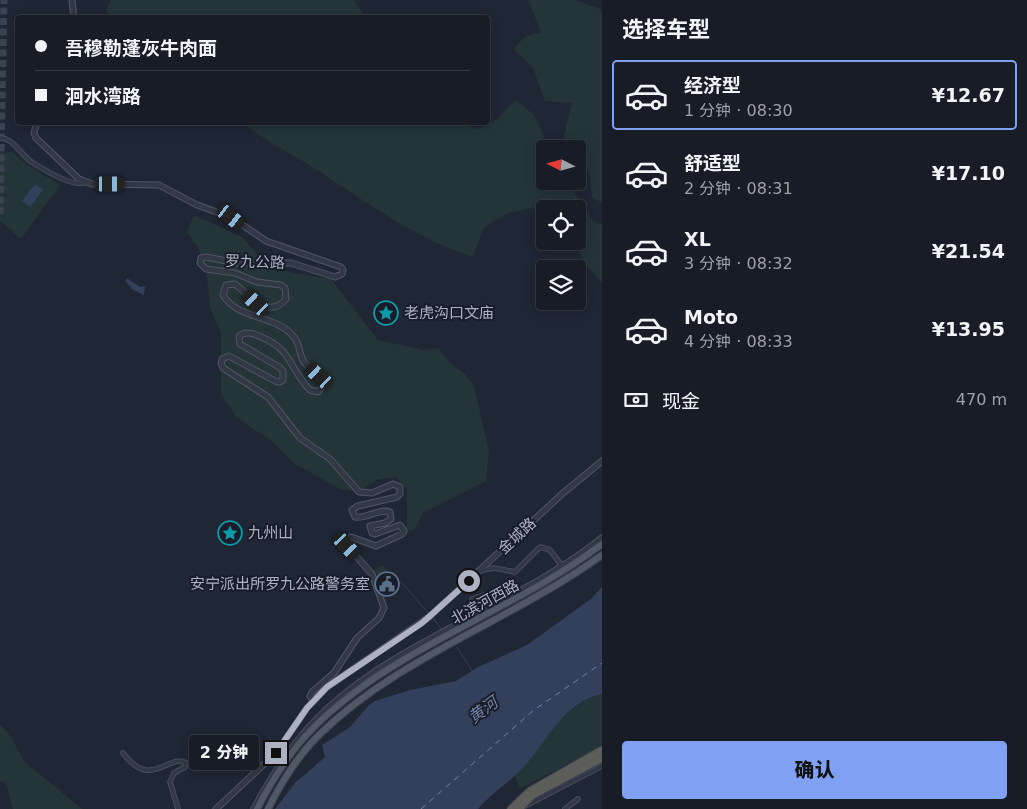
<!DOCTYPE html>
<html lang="zh">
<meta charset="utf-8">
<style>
body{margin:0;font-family:"DejaVu Sans","Noto Sans SC",sans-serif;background:#242933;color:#f1f3f6;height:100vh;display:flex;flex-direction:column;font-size:19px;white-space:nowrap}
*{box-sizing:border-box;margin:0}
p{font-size:16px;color:#9ea1a7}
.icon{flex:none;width:28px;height:28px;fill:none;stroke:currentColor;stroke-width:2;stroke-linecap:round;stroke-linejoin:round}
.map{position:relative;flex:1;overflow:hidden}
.panel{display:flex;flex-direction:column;background:#171c27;width:425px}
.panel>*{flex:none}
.hud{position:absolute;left:15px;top:15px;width:475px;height:110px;border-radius:5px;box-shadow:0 2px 12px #0003,0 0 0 1px #363a44;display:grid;align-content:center;height:110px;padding:0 20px;background:#171c27}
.needle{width:32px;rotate:276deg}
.tools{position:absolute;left:536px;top:140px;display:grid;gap:10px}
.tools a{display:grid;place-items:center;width:50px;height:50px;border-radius:5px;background:#171c27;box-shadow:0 2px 12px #0003,0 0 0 1px #363a44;font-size:25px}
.end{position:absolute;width:22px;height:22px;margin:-11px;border:6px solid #acb2c2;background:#111;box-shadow:0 0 0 2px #111}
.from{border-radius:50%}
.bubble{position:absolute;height:35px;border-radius:5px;background:#171c27;box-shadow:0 2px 12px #0003,0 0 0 1px #363a44;font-size:16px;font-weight:800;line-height:35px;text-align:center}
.car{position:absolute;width:15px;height:30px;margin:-15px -8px;border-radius:6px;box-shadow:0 0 4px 1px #0007;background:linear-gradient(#222 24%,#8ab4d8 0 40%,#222 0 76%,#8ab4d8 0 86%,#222 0)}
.hud b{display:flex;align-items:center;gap:18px;height:48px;font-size:19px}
.hud b+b{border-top:1px solid #363a44}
.hud i{width:12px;height:12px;background:#f1f3f6}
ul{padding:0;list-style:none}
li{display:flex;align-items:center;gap:15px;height:70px;margin:0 10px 8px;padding:0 10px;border:2px solid transparent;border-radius:5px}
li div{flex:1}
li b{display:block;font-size:19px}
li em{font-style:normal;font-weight:800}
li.on{border-color:#80a0f3}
li>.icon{width:45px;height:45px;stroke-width:1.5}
h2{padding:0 20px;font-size:22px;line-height:60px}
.pay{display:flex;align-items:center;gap:12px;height:55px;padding:0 20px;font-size:19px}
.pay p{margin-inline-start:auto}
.button{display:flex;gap:10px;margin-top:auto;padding:10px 20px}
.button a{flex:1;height:58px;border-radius:5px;background:#80a0f3;color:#111;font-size:20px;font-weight:800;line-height:58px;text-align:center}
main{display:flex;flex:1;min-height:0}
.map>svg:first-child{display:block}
</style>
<main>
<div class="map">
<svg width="602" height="809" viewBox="0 0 602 809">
<rect width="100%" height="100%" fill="#1f2634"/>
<g fill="#243438">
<polygon points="111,0 354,0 365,17 109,17 106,10"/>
<polygon points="528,0 575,0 600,9 602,12 602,203 592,197 589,170 578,174 578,149 561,148 572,103 545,101 533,68 513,49 526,36 541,32"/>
<path d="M516 100 534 115 550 149H545V181H567L593 221 602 225V283L585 264 574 241H578V209H545V212L532 208 508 213 484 227 473 257C414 238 363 200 311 166 288 152 265 141 244 123L456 122 478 129 497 119Z"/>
<polygon points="0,149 5,153 12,151 27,165 60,185 21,239 0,221"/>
<polygon points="194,215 242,237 271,269 331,279 378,340 424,350 438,348 451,364 464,373 474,385 489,452 486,481 423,513 414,530 407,531 407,490 396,477 376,480 360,491 342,490 295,464 273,442 237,418 221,394 221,333 210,308 206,267 198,248 187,232"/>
<polygon points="383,565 389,577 381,582 374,570"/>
<path d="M602 694V747L519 789 515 775C544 748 559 705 602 694Z"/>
<path d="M0 725C14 736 16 750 26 763L82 809H13L6 783 0 781Z"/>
</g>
<g fill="#333f5b">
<polygon points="35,184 43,190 30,207 22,201"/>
<polygon points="127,278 140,287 145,286 144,295 133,290 125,281"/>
<path d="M602 587V694C562 703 547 743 521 770 507 784 491 794 478 809H275L295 783 325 757 322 745 350 727 369 705 375 701 410 690 456 681 478 667 527 645 592 598Z"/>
</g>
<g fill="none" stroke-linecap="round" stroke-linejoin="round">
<g stroke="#333f5b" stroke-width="1">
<polyline points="396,578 402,583 429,614"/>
<polyline points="432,617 442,630"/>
<polyline points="457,647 473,672"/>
</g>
<polyline stroke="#7586aa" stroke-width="1" stroke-dasharray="6 5" stroke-linecap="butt" points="421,809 534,710 602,663"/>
<polyline stroke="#3b4250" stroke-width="7" stroke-dasharray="7 3.5" stroke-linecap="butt" points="0,214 4,0"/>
<g stroke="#505563" stroke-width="5.5">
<g id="minor">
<path d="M0 138C13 138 21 154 30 161 41 168 74 189 86 182"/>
<polyline points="479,571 494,568 515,572 540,547 550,550 562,566"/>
<polyline points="472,599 490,593 498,594 502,600"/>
<path d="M123 753C151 791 168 753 186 763L185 767 174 773 170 782 178 809"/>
<polyline points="525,806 602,766"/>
<path d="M253 809C269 779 287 750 310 725 386 642 514 608 602 537"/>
<polyline points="565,809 578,799"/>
</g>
</g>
<g stroke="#505563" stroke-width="7">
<g id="tertiary">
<polyline points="72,0 74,18"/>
<path d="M37 122 34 133 36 138 79 179 92 184 159 185 197 205 231 217 266 241 341 267 343 270 342 274 335 277 291 263H237L206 257 201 258 200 263 206 269 235 273 257 282 281 285 285 288 286 299C268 320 250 296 235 284L226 285 223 295C239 321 274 313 294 337 300 344 299 354 304 362 310 371 321 374 323 385L318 392 310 390C289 369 293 350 261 337 253 333 246 331 239 336L240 344 279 367 283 371V380L280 382 275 381 229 356 222 359 221 363 223 368 268 397 300 438 330 459 359 492 372 493 393 484 400 487V494L397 497 358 506 352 510 355 517C367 519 379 508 390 512L391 519 385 523 370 526 372 533 375 534 400 525 404 531 402 534 376 546 351 537 346 542 347 546 372 574 384 608 379 618 357 638 334 673 312 692 310 696 313 700"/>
<polyline points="216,809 276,753 307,708 327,687 429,617 562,494 602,461"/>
</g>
</g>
<g stroke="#3c414e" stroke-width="8">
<g id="primary">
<path d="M257 809C272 780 290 751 313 728 394 647 511 613 602 544"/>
<path d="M268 809C281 783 298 755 320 734 399 657 512 620 602 555"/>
</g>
</g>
<g stroke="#3d424f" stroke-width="9">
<g id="trunk">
<polyline points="511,809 530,791 602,750"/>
<polyline points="519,809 533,795 602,758"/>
</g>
</g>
<use href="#minor" stroke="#323845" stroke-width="4"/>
<use href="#tertiary" stroke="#323845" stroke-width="5"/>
<use href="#primary" stroke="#505765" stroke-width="6"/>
<use href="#trunk" stroke="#5d5d5a" stroke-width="7"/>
</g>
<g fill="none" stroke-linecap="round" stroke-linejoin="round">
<polyline stroke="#acb2c2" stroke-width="6" points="276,753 307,708 327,687 422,623 469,581"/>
</g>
<defs>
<g id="sight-ring" transform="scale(1.25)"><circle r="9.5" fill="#181d29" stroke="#0f9aa8" stroke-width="1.5"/><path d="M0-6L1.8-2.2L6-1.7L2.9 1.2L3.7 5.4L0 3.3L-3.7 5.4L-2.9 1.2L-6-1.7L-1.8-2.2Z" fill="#0f9aa8"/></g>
<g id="civic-ring" transform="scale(1.25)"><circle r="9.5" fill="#181d29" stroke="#5c6f8a" stroke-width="1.5"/><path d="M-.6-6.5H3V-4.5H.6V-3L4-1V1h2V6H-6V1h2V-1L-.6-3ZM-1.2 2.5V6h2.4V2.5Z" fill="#5c6f8a"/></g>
</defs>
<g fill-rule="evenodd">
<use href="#sight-ring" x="386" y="313"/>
<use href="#sight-ring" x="230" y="533"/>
<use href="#civic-ring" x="387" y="584"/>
</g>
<g text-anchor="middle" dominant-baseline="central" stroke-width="4" stroke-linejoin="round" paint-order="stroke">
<g font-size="15" fill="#acb2c2" stroke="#181d29">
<text transform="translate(255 262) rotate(2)">罗九公路</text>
<text transform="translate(517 536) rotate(-43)">金城路</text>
<text transform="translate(485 602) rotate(-29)">北滨河西路</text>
</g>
<g font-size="15" fill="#acb2c2" stroke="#181d29" text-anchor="start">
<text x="404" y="313">老虎沟口文庙</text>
<text x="248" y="533">九州山</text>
<text x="370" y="584" text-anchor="end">安宁派出所罗九公路警务室</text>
</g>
<g font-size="16" font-style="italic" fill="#7586aa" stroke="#181d29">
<text transform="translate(483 710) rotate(-37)">黄河</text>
</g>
</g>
</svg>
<div class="tools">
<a><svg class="needle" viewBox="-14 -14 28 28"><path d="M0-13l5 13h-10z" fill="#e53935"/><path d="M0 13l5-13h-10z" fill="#9ea1a7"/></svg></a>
<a><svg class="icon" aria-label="locate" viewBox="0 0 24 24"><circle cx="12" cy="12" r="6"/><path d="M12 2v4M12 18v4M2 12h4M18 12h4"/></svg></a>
<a><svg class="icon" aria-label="layers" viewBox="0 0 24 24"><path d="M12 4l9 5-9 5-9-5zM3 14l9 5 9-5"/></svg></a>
</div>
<i class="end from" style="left:469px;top:581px"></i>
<i class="end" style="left:276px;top:753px"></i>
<div class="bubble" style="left:189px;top:735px;width:70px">2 分钟</div>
<i class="car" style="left:110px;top:184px;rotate:90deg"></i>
<i class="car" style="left:231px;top:217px;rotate:128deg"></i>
<i class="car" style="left:256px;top:303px;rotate:313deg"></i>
<i class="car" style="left:319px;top:376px;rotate:312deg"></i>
<i class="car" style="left:347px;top:546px;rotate:137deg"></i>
<div class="hud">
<b><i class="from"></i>吾穆勒蓬灰牛肉面</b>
<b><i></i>洄水湾路</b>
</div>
</div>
<section class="panel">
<h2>选择车型</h2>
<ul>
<li class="on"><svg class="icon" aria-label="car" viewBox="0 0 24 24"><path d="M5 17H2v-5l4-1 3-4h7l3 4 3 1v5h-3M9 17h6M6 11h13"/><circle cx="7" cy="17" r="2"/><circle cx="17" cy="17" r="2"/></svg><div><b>经济型</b><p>1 分钟 · 08:30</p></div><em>¥12.67</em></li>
<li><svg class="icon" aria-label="car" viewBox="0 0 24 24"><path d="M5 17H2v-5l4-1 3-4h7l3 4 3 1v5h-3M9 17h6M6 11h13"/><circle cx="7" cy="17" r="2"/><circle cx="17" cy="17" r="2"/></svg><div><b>舒适型</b><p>2 分钟 · 08:31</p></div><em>¥17.10</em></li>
<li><svg class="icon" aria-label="car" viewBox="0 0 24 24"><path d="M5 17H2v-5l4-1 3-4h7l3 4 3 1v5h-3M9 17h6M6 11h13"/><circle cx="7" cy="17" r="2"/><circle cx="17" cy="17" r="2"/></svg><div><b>XL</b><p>3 分钟 · 08:32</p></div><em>¥21.54</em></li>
<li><svg class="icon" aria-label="car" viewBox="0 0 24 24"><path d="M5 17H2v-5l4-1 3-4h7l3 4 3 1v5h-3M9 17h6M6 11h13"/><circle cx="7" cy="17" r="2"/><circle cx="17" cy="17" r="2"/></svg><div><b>Moto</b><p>4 分钟 · 08:33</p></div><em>¥13.95</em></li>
</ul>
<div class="pay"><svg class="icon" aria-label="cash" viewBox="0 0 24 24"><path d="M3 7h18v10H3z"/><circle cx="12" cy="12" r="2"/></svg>现金<p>470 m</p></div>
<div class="button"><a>确认</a></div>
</section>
</main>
